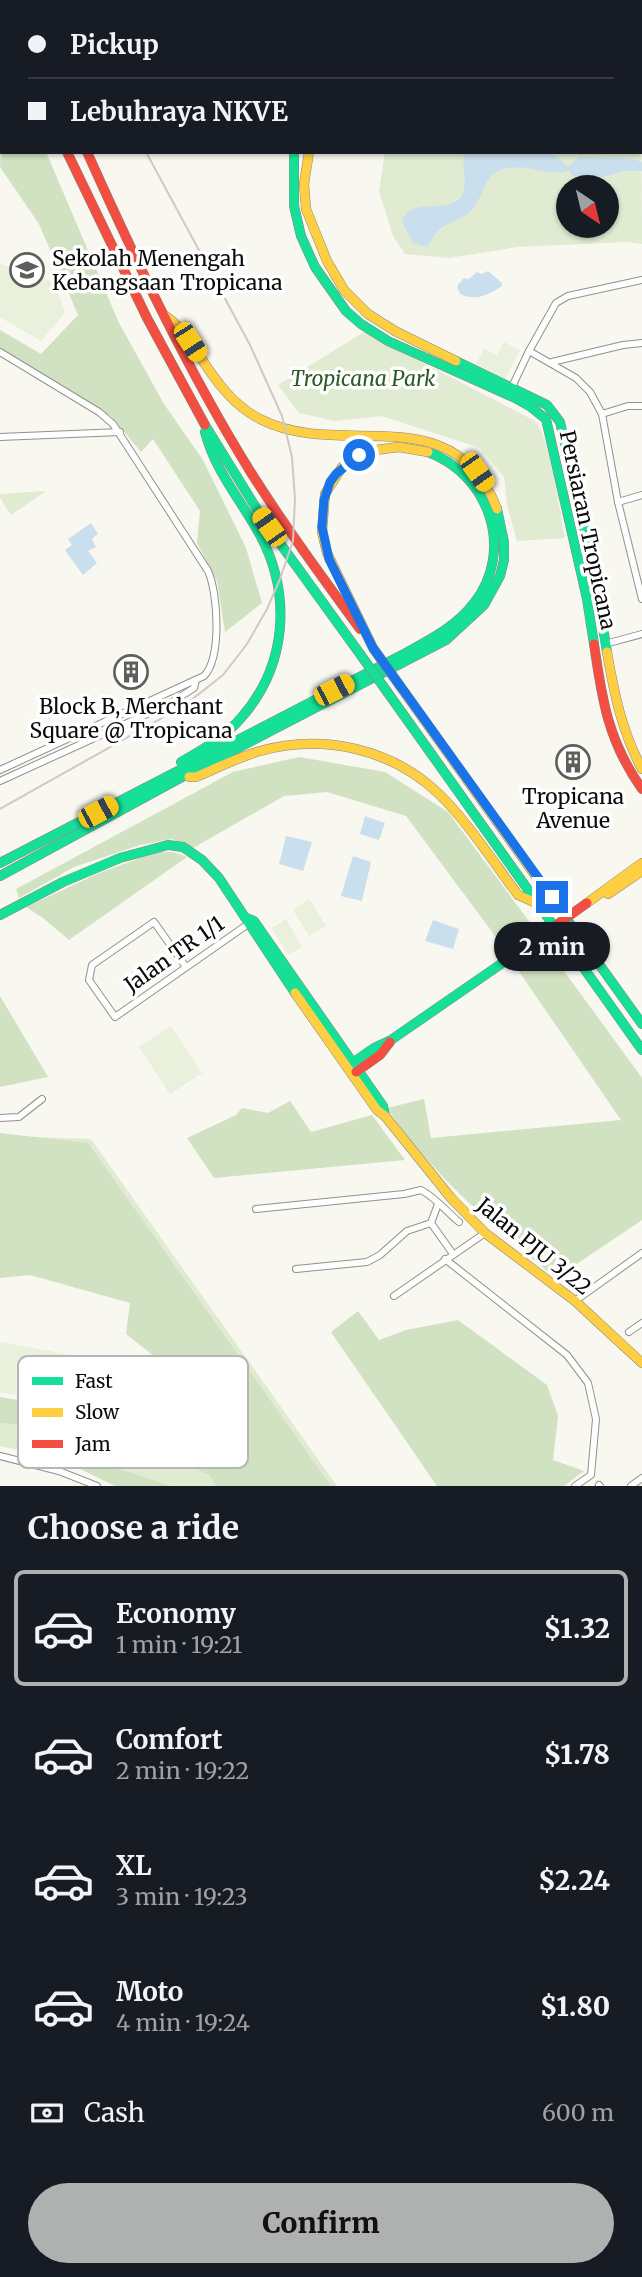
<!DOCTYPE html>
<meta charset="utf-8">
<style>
body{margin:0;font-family:Merriweather,serif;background:#20242c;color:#f1f3f6;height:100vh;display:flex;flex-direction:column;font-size:26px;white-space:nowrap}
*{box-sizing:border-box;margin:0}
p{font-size:23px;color:#9ea1a6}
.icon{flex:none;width:38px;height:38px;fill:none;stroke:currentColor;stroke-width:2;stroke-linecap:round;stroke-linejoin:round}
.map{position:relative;height:1486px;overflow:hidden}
.drawer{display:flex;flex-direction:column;background:#171b24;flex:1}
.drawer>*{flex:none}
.hud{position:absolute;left:0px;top:0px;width:642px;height:154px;box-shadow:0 2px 5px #0004;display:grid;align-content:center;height:154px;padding:0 28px;background:#171b24}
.needle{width:46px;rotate:145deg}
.controls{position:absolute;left:556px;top:175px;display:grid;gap:14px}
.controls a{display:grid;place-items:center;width:63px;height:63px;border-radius:50%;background:#171b24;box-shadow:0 2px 5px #0004;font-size:35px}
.end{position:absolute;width:32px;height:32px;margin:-16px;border:9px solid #1a73e8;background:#fff;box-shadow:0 0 0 4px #fff}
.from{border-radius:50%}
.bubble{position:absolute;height:49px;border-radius:24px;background:#171b24;box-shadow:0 2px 5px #0004;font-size:23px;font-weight:800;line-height:49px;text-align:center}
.car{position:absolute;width:21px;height:42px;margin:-21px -10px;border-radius:9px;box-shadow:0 0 5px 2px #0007;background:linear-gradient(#f5c518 24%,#345 0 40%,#f5c518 0 76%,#345 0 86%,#f5c518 0)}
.hud b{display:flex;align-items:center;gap:24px;height:66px;font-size:26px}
.hud b+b{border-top:2px solid #363941}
.hud i{width:18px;height:18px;background:#f1f3f6}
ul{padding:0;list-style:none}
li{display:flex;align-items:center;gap:21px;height:116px;margin:0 14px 10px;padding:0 14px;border:4px solid transparent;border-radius:10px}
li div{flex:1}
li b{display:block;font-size:26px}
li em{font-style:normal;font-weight:800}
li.on{border-color:#afb0b0}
li>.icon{width:63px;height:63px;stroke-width:1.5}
h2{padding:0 28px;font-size:32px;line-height:84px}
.pay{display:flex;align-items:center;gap:18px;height:77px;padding:0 28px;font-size:26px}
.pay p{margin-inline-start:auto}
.cta{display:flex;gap:14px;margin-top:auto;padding:14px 28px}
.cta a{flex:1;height:80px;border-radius:42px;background:#afb0b0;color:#111;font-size:28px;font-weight:800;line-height:80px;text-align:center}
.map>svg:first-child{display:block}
</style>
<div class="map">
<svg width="642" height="1486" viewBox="0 0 642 1486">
<rect width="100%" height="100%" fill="#f8f7f0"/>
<g fill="#e0ebd2" fill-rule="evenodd">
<path d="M641 61 642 244 626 242 517 247 449 258 405 254 393 236 379 191 385 152H640ZM569 187H607V226H569Z"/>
<path d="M364 332 535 421C550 438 560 513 565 538L517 541 507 505 504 477 480 448 382 416 335 421 299 413 278 385Z"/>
<polygon points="46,491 11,515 0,498 0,494"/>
<polygon points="0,1136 91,1139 337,1486 124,1486 64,1460 0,1446 0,1401 212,1445 223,1419"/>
</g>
<g fill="#d0e2c1">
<polygon points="2,110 2,152 46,152 119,323 164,404 203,460 246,548 262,603 225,632 217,581 197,543 200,511 153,439 141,452 111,416 0,353 0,330 41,354 78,315 39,224 0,167"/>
<polygon points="299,757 385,772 448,812 537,932 507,952 406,816 327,792 284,796 193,848 172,839 140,845 74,867 19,898 16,889 233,772"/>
<polygon points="156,852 173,852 187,857 69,940 43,918 26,907 97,874"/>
<path d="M548 949 642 1078V1220L556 1278C494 1227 432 1175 387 1108L424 1099 431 1138 621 1120 518 970Z"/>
<polygon points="0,996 48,1077 0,1087"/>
<polygon points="290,1101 311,1132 372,1115 405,1160 214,1178 187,1138 236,1115 242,1108 268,1113"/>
<polygon points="0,1133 88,1143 331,1486 216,1486 210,1475 157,1452 91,1432 0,1423 0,1397 206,1430 172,1370 126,1334 130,1303 30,1275 0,1278"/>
<polygon points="358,1311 379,1340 406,1330 458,1320 547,1385 558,1416 553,1460 584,1471 564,1486 437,1486 331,1332"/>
<polygon points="16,1442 69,1452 170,1486 115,1486 78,1468 18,1452"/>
</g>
<g fill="#e9f0dc">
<polygon points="0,264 54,282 65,313 41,341 0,317"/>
<polygon points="504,342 520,350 505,379 476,364 484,349 497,355"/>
<polygon points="309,899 326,926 309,936 293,910"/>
<polygon points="286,919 302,947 288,955 272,928"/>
<polygon points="171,1026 202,1073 170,1094 139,1047"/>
<polygon points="0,1342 77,1356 68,1404 0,1392"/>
</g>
<g fill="#cadfee">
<path d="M465 152 544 153 556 156 568 167 579 157 626 158 642 162V171H623L603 177 573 176 569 171C547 177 526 163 504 169 483 173 484 197 472 210 463 219 450 221 440 229 435 234 431 241 427 247L413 243 402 222C411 194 449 217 462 195 469 183 460 168 465 152Z"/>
<path d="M488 271 501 282 502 286C490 294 477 302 460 294L457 286 464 278 469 279 477 272 482 274Z"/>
<polygon points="91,523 98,534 92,539 96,547 88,551 97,563 83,575 65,550 72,545 68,539"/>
<polygon points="365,816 385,823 379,840 360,834"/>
<polygon points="286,836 312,842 303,871 279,864"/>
<polygon points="353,856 371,862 362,901 341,896"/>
<polygon points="433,920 459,929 453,949 425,941"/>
</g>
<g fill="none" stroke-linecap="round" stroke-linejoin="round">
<polyline stroke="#cadfee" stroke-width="2" points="0,107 2,106"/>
<g stroke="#92918e" stroke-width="8">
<g id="street">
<polyline points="529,351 576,378 590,392 602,414 618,502 642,599"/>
<path d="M0 352 99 412 113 424 208 571C218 593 222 657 204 676L0 770"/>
<polyline points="552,362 623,345 642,343"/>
<polyline points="511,389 529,351 556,303 568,296 642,280"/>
<polyline points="602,414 628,406 642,406"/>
<polyline points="0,437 120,432"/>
<polyline points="618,502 642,495"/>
<polyline points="605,644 642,634"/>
<polyline points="0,781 169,704 194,688 196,680"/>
<polyline points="186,967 154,922 92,965 89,980 115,1017 251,922"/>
<polyline points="0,1118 19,1117 42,1099"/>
<path d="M256 1209 404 1194 421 1190C435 1197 447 1212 459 1222"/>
<polyline points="431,1223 453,1254"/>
<polyline points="445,1259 567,1355 588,1383 596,1419 591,1475 575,1486"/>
<polyline points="296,1269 367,1262 380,1255 407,1231 431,1223 438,1204"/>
<polyline points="394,1296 485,1233"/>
<polyline points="575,1301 642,1253"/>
<polyline points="629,1332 642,1323"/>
<polyline points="0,1456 59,1471 97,1486"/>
<polyline points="599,1485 600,1486"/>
<polyline points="631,1486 642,1478"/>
</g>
</g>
<g stroke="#888885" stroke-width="10">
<g id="fast">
<polyline points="216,0 221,2"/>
<polyline points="249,0 253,2"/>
<polyline points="0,77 2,76"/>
<polyline points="294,152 294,206 301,236 315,267 346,311 361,324 388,341 513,397 531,407 546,419 587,599 594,644"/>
<polyline points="456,361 547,405 560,422 593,566 607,652"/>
<polyline points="205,425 266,524 360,654"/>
<polyline points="388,693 642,1050"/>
<path d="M181 762C202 750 225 737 241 718 287 666 292 595 260 535 241 500 215 471 205 432"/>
<path d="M0 863 404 654C429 640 456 627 474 603 515 551 490 475 428 452"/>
<polyline points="0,876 182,777 446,640 484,605 500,576 504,560 504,542 497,509"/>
<polyline points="558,907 642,1024"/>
<polyline points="0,915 63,882 120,858 168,845 183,847 202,860 219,878 295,993"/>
<polyline points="247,918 254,921 383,1106 385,1116"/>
<polyline points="348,1066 374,1048 391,1040 527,946"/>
</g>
</g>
<g stroke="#888885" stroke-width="10">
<g id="slow">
<polyline points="25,0 25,2"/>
<polyline points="111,2 113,0"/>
<polyline points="0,66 2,67"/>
<polyline points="0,95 2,94"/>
<polyline points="309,152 304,184 306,209 327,261 344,290 368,314 395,331 456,361"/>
<path d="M164 315C180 325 188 340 199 355 215 380 234 407 262 420 342 460 454 395 497 509"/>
<polyline points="373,648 327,553 322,532 325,494 342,467 368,451 399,447 428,452"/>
<path d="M607 652C614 693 622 732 642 769"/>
<polyline points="400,686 558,907"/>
<path d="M189 777H196C217 768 239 757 260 751 323 733 392 749 439 794 467 821 494 863 518 895L536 903"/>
<polyline points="608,894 642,871"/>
<polyline points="587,903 642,863"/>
<polyline points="295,993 377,1110 385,1116 451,1198 485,1233 575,1301 642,1363"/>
</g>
</g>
<g stroke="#888885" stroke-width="10">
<g id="jam">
<polyline points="3,0 4,2"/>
<polyline points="138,2 141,0"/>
<polyline points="67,152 147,318 205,425"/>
<path d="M87 152C136 261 187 369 250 471 284 525 322 577 360 629"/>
<path d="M594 644C602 700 608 741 642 789"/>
<polyline points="356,1072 380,1055 390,1042"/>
</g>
</g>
<use href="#street" stroke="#fefefd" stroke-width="6"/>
<use href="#fast" stroke="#16e098" stroke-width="9"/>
<use href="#slow" stroke="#ffcf43" stroke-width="9"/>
<use href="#jam" stroke="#f24e42" stroke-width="9"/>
<g stroke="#d3c7c6" stroke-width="2">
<polyline points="59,0 61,2"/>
<polyline points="0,809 185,705 223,675 247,644 267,609 280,579 293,541 295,499 292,457 282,416 250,345 146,152"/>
</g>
<g stroke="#888885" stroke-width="10" stroke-linecap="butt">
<g id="fast-bridge">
<polyline points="373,648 400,686"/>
<polyline points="360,654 388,693"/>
</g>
</g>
<g stroke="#888885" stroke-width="10" stroke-linecap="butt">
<polyline id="jam-bridge" points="527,946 587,903"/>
</g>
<use href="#fast-bridge" stroke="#16e098" stroke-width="9"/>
<use href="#jam-bridge" stroke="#f24e42" stroke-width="9"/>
</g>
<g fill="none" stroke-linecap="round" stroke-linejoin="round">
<polyline stroke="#1a73e8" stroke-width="9" points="359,455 336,474 330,482 324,500 322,527 329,559 373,648 552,897"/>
</g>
<defs>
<g id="school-ring" transform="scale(1.75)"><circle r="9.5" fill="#fff" stroke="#5e5e5b" stroke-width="1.5"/><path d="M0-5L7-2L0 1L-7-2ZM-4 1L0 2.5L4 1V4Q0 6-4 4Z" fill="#5e5e5b"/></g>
<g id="building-ring" transform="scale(1.75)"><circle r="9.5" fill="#fff" stroke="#5e5e5b" stroke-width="1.5"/><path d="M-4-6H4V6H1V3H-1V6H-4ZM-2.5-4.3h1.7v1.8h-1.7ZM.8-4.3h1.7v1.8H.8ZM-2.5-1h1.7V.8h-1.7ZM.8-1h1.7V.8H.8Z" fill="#5e5e5b"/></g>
</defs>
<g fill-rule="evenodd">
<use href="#school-ring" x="27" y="270"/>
<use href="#building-ring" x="131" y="672"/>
<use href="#building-ring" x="573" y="762"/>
</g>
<g text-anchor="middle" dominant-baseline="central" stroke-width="7" stroke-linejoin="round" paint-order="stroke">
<g font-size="21" fill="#0b0b0b" stroke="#fff">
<text x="52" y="258" text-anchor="start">Sekolah Menengah<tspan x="52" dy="24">Kebangsaan Tropicana</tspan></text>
<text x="131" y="706">Block B, Merchant<tspan x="131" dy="24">Square @ Tropicana</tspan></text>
<text x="573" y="796">Tropicana<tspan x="573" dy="24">Avenue</tspan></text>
</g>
<g font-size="21" font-style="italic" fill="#2c5a24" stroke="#fff">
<text x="363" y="378">Tropicana Park</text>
</g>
<g font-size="21" fill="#0b0b0b" stroke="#fff">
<text transform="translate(588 530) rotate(78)">Persiaran Tropicana</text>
<text transform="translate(174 954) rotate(-35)">Jalan TR 1/1</text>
<text transform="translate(534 1246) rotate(39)">Jalan PJU 3/22</text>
</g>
</g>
<rect x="18" y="1356" width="230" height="112" rx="10" fill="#fff" stroke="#b6b6b6" stroke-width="2"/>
<rect x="32" y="1377" width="31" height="8" fill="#16e098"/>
<rect x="32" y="1408" width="31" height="9" fill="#ffcf43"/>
<rect x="32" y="1440" width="31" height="8" fill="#f24e42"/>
<g font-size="19" fill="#0b0b0b">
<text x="75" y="1388">Fast</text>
<text x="75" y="1419">Slow</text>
<text x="75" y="1451">Jam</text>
</g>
</svg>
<div class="controls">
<a><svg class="needle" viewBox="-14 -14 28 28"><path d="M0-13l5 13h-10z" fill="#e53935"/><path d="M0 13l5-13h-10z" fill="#9ea1a6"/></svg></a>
</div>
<i class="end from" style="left:359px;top:455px"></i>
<i class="end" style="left:552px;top:897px"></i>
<div class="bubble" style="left:494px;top:922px;width:116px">2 min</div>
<i class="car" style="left:190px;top:342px;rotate:147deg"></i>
<i class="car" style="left:477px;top:472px;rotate:145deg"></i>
<i class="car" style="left:269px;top:527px;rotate:325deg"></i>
<i class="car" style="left:334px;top:690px;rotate:63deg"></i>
<i class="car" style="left:98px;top:812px;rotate:62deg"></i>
<div class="hud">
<b><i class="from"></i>Pickup</b>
<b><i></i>Lebuhraya NKVE</b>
</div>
</div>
<section class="drawer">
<h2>Choose a ride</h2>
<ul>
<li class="on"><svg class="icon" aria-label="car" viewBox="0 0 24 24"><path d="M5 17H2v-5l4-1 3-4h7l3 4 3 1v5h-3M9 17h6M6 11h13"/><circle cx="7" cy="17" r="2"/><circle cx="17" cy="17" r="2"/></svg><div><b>Economy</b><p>1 min · 19:21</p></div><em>$1.32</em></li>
<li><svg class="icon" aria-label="car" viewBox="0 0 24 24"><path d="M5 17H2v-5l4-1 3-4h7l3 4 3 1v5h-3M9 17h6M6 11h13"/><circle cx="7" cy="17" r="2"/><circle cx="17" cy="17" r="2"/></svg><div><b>Comfort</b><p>2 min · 19:22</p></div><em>$1.78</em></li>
<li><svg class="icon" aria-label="car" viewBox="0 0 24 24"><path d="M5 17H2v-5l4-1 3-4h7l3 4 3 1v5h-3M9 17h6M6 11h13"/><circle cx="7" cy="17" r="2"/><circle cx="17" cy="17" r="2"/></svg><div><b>XL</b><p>3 min · 19:23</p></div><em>$2.24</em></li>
<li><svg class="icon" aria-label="car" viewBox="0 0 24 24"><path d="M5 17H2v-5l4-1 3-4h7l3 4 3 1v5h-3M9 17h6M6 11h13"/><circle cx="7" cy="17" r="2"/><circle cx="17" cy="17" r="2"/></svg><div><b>Moto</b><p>4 min · 19:24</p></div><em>$1.80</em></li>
</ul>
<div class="pay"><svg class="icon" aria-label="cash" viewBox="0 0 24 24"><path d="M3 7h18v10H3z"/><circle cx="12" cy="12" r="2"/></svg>Cash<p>600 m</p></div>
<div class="cta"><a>Confirm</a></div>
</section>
